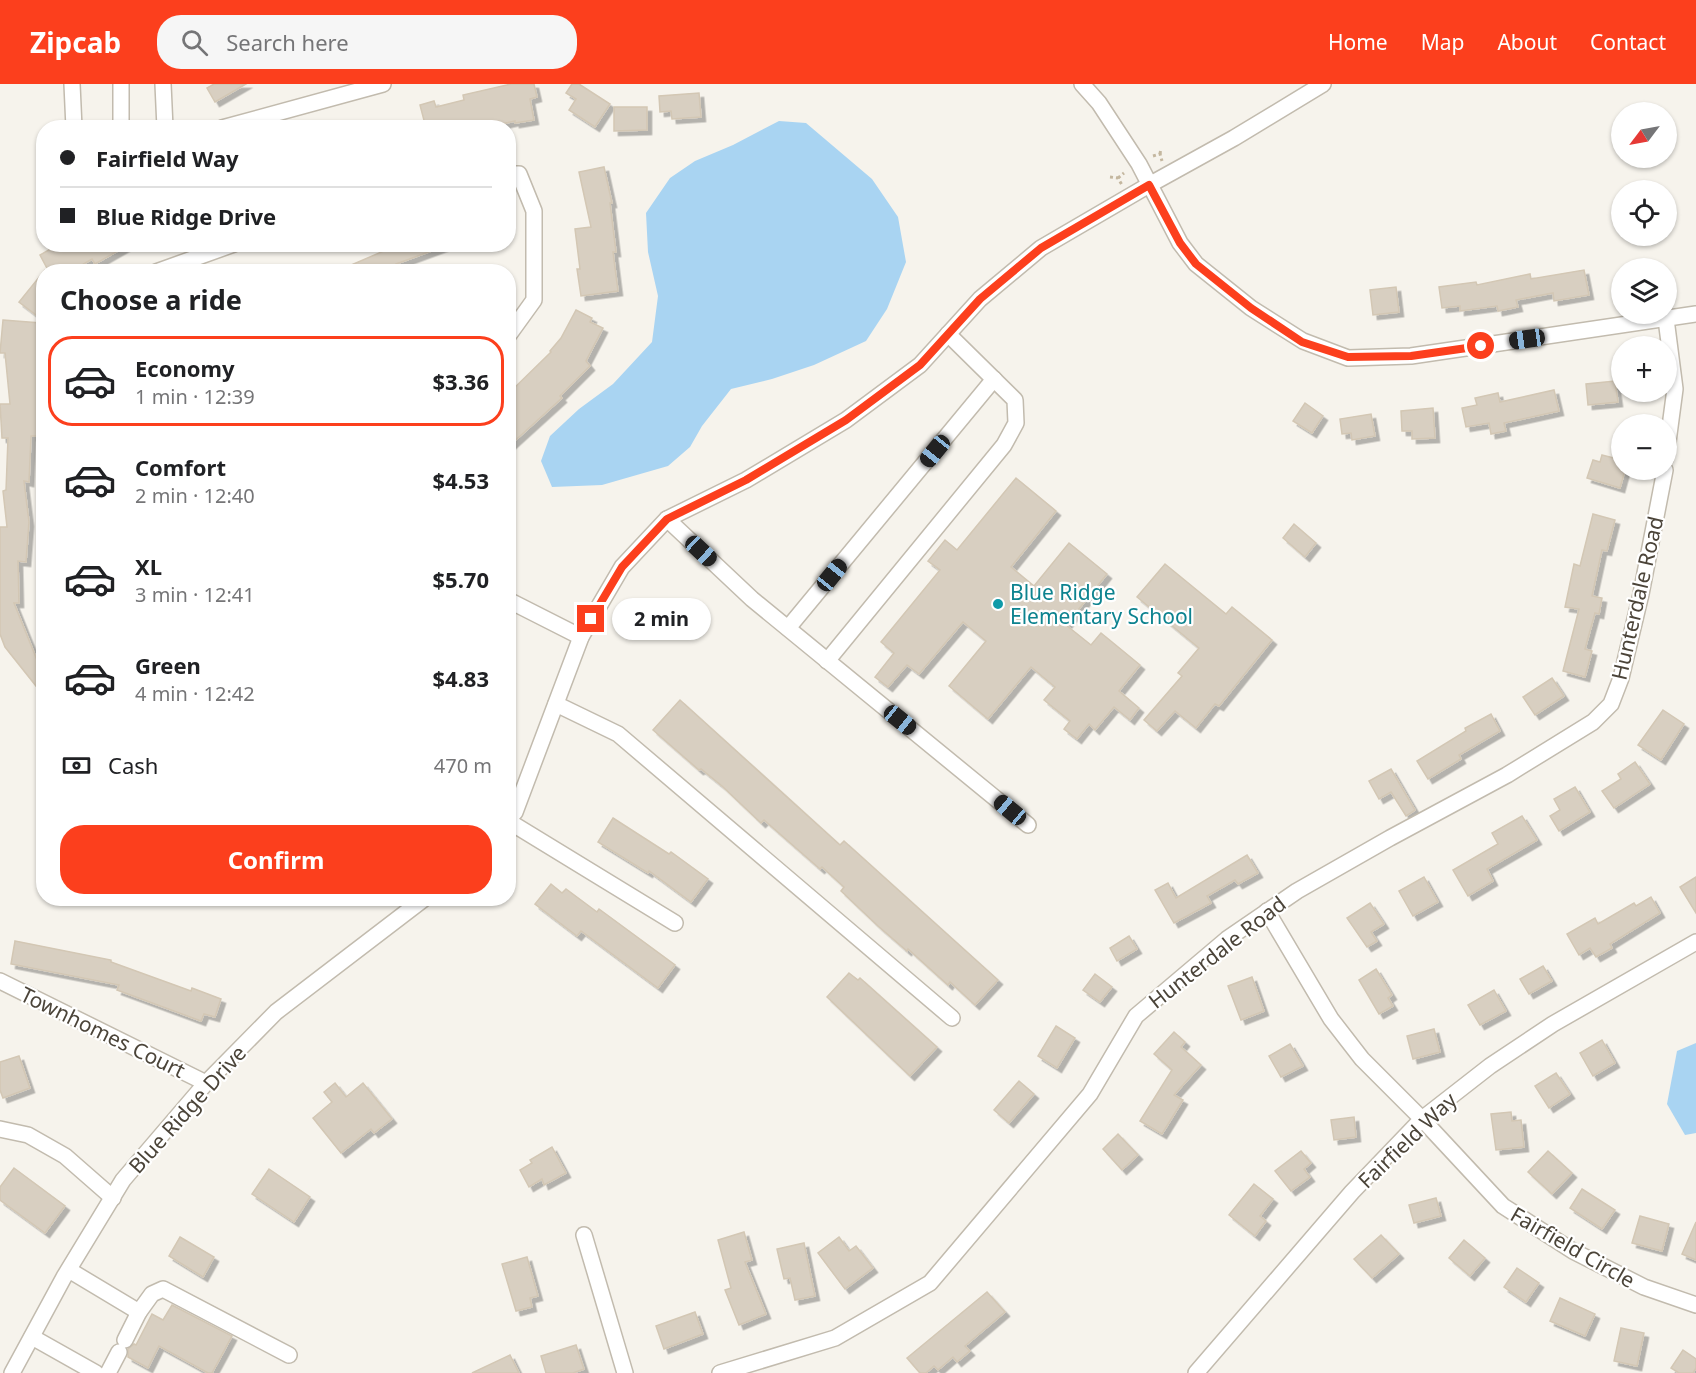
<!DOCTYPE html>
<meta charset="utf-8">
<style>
body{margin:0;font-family:"Noto Sans",sans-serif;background:#f6f6f6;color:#202124;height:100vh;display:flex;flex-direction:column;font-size:22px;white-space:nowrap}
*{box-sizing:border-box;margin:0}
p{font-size:20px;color:#757577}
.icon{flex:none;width:33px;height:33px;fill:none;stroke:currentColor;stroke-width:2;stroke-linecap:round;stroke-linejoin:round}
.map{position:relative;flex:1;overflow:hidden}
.side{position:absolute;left:36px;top:180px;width:480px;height:642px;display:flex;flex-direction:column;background:#fff;border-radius:24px;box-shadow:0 2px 4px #0004}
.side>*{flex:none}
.guide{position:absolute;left:36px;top:36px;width:480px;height:132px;border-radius:24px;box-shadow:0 2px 4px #0004;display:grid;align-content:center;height:132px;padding:0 24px;background:#fff}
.needle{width:39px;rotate:238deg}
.fabs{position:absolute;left:1611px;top:18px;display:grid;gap:12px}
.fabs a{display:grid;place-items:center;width:66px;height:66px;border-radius:50%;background:#fff;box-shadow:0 2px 4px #0004;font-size:30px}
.end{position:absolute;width:27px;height:27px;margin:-14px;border:8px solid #fc3f1d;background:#fff;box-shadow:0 0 0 3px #fff}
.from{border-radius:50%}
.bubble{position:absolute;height:42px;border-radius:21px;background:#fff;box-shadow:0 2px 4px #0004;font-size:20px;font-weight:700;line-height:42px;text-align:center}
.car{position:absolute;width:18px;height:36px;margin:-18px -9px;border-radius:8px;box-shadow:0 0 4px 2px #0007;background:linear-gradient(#222 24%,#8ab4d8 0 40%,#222 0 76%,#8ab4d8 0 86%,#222 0)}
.guide b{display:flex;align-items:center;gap:21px;height:57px;font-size:22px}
.guide b+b{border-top:2px solid #e0e0e0}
.guide i{width:15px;height:15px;background:#202124}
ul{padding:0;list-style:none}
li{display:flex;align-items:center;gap:18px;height:90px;margin:0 12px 9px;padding:0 12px;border:3px solid transparent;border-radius:24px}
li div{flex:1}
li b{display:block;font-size:22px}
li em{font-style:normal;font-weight:700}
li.selected{border-color:#fc3f1d}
li>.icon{width:54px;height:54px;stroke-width:1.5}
h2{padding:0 24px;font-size:27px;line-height:72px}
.pay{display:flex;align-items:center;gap:15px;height:66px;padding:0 24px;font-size:22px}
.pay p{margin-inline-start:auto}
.button{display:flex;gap:12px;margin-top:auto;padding:12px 24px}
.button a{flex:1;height:69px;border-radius:24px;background:#fc3f1d;color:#fff;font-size:24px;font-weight:700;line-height:69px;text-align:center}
header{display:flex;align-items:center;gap:36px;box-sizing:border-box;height:84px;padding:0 30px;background:#fc3f1d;color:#fff}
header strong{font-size:28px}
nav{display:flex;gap:33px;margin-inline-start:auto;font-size:21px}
.search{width:420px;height:54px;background:#f6f6f6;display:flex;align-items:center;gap:15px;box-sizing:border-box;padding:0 21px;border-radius:24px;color:#757577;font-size:22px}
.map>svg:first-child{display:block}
</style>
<header>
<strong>Zipcab</strong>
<div class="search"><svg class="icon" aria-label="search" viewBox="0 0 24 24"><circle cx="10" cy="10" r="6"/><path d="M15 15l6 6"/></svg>Search here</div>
<nav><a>Home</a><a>Map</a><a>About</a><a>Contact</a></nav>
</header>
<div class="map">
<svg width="1696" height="1289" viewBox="0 0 1696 1289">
<defs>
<filter id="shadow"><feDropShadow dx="4.5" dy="4.5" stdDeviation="0" flood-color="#0004"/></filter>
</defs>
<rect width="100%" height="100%" fill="#f6f3ec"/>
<g fill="#a9d4f2">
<polygon points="779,37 806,39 872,95 898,133 906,178 887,225 866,257 814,281 772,295 731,305 702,342 690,363 668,382 602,401 552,403 541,377 550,352 579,325 613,300 652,258 658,212 648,168 646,129 670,94 695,77 733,61"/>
<polygon points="1696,959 1696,1049 1685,1051 1667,1020 1677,967"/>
</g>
<g fill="#d8cfc1" stroke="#d3c7b4" stroke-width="1.5" filter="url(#shadow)">
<polygon points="214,0 246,0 215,18 207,4"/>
<polygon points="511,0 534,0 537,13 530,15 534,36 515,39 515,37 484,44 426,44 420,21 434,17 436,23 464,16 463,11"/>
<polygon points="572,0 579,0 610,20 595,43 569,26 576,15 566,9"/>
<polygon points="699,9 701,33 672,35 671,27 660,28 659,12"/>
<polygon points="614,23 647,23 647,46 614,47"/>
<polygon points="604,83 612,119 610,119 616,168 613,168 618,207 581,212 577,185 580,185 575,145 591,143 579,88"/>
<polygon points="59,160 130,160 95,180 92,175 70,188 49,188 40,171"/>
<polygon points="400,160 445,162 396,180 399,188 335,188"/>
<polygon points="1584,186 1589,211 1554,217 1553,209 1516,216 1518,223 1498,227 1497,222 1460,227 1460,222 1442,224 1439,203 1476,198 1477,201 1530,190 1531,195"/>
<polygon points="44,187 44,237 19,218"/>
<polygon points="1396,203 1399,228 1373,231 1370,206"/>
<polygon points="576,226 592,234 590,238 603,244 586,277 590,282 560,312 562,314 508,363 508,310 551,268 550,267 561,254"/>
<polygon points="3,236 41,239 38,279 42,309 39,309 41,337 38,338 38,352 31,352 29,398 24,397 29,438 26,478 18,477 19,519 14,519 37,576 44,570 44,612 5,563 0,550 0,443 7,443 3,407 6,406 8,354 2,354 0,320 10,320 5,269 0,269"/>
<polygon points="1615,297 1618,318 1588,321 1586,300"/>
<polygon points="1554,306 1559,327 1504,339 1506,347 1491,350 1489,339 1466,343 1462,324 1477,321 1475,314 1498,309 1500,318"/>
<polygon points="1305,319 1323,332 1312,349 1293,337"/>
<polygon points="1433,324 1435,354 1412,355 1412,347 1402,347 1401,327"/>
<polygon points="1371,330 1375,352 1352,356 1351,349 1342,350 1340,335"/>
<polygon points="1602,371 1622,376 1622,386 1625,386 1620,404 1587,394 1593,376 1600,378"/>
<polygon points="1016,394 1056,427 1011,483 1034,502 1069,459 1107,490 1066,541 1091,561 1101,549 1140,581 1119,607 1139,624 1130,636 1114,623 1095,646 1089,640 1077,655 1064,645 1070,637 1044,616 1055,603 1031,583 988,635 949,602 986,557 963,538 919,590 907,581 888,603 875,593 894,569 881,558 940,486 928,477 945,456 957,466"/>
<polygon points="1593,430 1615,436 1607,467 1602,466 1592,512 1602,514 1599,530 1595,529 1585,565 1592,567 1585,593 1563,587 1579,525 1565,523 1574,480 1580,482"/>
<polygon points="1294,440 1316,459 1305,473 1283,454"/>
<polygon points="1165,480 1226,530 1232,523 1272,556 1219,622 1215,620 1196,644 1175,627 1157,647 1144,636 1182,592 1178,589 1199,564 1137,513"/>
<polygon points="1552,594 1564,612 1535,631 1523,613"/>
<polygon points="680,616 840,761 844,757 998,896 975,921 950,898 948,901 908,865 907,867 878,842 841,807 844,803 822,783 820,785 764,736 761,739 722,702 701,685 699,686 653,646"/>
<polygon points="1663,626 1684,640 1661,676 1638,661"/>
<polygon points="1491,630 1500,647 1459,671 1461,675 1428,695 1417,677 1466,647 1465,644"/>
<polygon points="1635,678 1650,700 1614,724 1602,707 1621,695 1618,690"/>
<polygon points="1391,685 1415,726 1406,732 1391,708 1379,715 1369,697"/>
<polygon points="1575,703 1590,728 1559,747 1550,732 1560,726 1554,715"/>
<polygon points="1522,732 1537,756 1487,785 1493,797 1468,812 1453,786 1498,760 1492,749"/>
<polygon points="613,734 669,770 671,768 708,795 691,818 649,787 648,789 598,758"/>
<polygon points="1247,771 1258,789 1238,800 1235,796 1207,812 1211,819 1174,839 1155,806 1168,799 1176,814"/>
<polygon points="1424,793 1438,818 1413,832 1399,807"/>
<polygon points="1696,793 1696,829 1680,803"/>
<polygon points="551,800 562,809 566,805 597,828 599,825 675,881 658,904 581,847 577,852 535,820"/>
<polygon points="1651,813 1660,829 1610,860 1612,864 1596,873 1590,864 1579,871 1567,850 1595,834 1598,840 1634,819 1636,822"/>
<polygon points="1370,819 1384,840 1371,848 1377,857 1367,863 1347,834"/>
<polygon points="1129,852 1137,865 1117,877 1110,864"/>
<polygon points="15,857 111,876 111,878 191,907 192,904 221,915 215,933 204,930 201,937 117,906 119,901 11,880"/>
<polygon points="1543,882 1552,897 1529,910 1520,895"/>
<polygon points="1376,885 1392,911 1388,914 1393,922 1379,930 1359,896"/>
<polygon points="849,889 858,896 860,894 937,963 910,992 827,913"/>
<polygon points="1095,890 1112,903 1100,918 1083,906"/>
<polygon points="1252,893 1264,927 1241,936 1228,902"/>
<polygon points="1494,906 1506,927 1480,941 1468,921"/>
<polygon points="1056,942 1075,954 1057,984 1038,972"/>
<polygon points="1434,945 1440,968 1413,975 1407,952"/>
<polygon points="1174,948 1185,958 1181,963 1201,981 1174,1011 1183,1016 1162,1050 1140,1037 1172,986 1154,970"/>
<polygon points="1602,956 1615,979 1593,992 1580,969"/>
<polygon points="1290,960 1303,982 1281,993 1269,972"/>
<polygon points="19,972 30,1004 3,1014 0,1006 0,978"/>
<polygon points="1556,989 1570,1010 1549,1024 1535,1002"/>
<polygon points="1019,997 1034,1010 1009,1039 994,1026"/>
<polygon points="335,999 346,1013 363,999 392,1035 374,1049 371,1045 341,1069 313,1034 332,1018 324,1008"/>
<polygon points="1511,1028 1512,1037 1521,1036 1524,1063 1496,1066 1491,1030"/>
<polygon points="1354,1033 1356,1053 1334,1056 1331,1036"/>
<polygon points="1118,1050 1138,1071 1122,1086 1103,1065"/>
<polygon points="552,1063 566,1089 544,1101 542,1095 529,1103 520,1086 532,1079 530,1076"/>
<polygon points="1301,1067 1311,1079 1304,1085 1310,1093 1291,1107 1275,1087"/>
<polygon points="1548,1067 1572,1089 1552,1110 1528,1088"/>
<polygon points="14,1084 65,1122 45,1149 0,1116 0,1103"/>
<polygon points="269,1085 310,1113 294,1138 252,1110"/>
<polygon points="1254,1100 1273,1115 1260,1132 1266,1137 1255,1152 1229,1131"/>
<polygon points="1582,1105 1615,1126 1602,1145 1570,1124"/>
<polygon points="1436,1114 1441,1132 1414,1139 1409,1121"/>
<polygon points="1640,1132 1669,1140 1662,1167 1632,1159"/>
<polygon points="1696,1138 1696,1176 1682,1170"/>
<polygon points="744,1148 752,1176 745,1178 766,1230 739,1241 725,1206 731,1204 718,1156"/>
<polygon points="1381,1151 1399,1170 1372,1194 1354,1175"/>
<polygon points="180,1153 214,1173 203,1193 169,1172"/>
<polygon points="839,1153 849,1167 856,1162 873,1184 845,1205 818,1169"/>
<polygon points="1464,1156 1485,1174 1470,1192 1449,1174"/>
<polygon points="804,1159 815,1212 795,1216 790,1194 784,1195 777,1165"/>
<polygon points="527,1173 538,1212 530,1214 532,1223 516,1227 502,1180"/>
<polygon points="1517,1184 1539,1199 1526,1218 1504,1203"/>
<polygon points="987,1208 1005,1228 965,1262 970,1267 957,1278 953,1273 938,1286 934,1282 926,1289 920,1289 907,1274"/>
<polygon points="1560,1214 1595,1230 1585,1252 1550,1237"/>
<polygon points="172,1221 232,1252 212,1289 208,1289 159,1262 148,1284 128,1273 128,1265 134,1260 136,1261 152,1230 163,1236"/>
<polygon points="695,1228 703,1250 664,1265 656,1242"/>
<polygon points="1621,1244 1644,1249 1637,1282 1614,1277"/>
<polygon points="576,1261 584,1285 573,1289 546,1289 541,1272"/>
<polygon points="1683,1266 1696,1275 1696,1284 1693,1289 1679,1289 1671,1284"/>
<polygon points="510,1271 519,1289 472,1289"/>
</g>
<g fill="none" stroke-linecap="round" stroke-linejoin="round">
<g stroke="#c2bbae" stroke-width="18">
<g id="minor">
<polyline points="72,0 74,44"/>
<polyline points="163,0 165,44"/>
<polyline points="1082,0 1099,19 1139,80 1180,159 1196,180 1251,224 1303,257 1348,274 1411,272 1696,230"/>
<polyline points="121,44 121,0"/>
<polyline points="222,44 383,0"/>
<polyline points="508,90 519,90 534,127 534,216 508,252"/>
<polyline points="156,188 234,160"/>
<polyline points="1666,235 1675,305 1666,373"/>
<polyline points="667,435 752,515 1028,741"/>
<polyline points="508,516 581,553"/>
<polyline points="788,544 994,295"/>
<polyline points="827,577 1004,361 1016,339 1015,316 948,250"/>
<polyline points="556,620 618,650 952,934"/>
<polyline points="508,736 515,728 581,553 622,483 667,435 746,396 846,336 920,281 980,215 1041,164 1149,101 1234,54 1323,0"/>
<polyline points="508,737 675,839"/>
<polyline points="1267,827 1331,935 1362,975 1422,1035 1503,1122 1573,1167 1644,1203 1696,1221"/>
<polyline points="0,897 206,999"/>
<polyline points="0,1045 28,1051 65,1072 113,1114"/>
<polyline points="584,1151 625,1289"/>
<polyline points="69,1186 139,1228 125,1256"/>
<polyline points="139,1228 152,1210 163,1205 289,1271"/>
<polyline points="32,1253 96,1289"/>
<polyline points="12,1289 64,1193 123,1096 206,999 276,928 425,814"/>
<polyline points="108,1289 119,1268"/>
<polyline points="720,1289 835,1254 930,1199 1090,1010 1136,932 1227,855 1297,807 1390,754 1507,691 1593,638 1611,620 1621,594 1641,510 1665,386"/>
<polyline points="1196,1289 1352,1108 1422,1035 1490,982 1553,940 1696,858"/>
</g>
</g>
<g stroke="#c4b79f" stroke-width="3" stroke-dasharray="3 3" stroke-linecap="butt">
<polyline points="1160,70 1161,64"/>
<polyline points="1153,72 1160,70 1162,77"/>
<polyline points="1110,93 1118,94 1122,101"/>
<polyline points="1118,94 1124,89"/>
</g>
<use href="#minor" stroke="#fff" stroke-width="15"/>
</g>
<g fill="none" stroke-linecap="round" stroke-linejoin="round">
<polyline stroke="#fc3f1d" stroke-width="8" points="591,535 622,483 667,435 746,396 846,336 920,281 980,215 1041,164 1149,101 1180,159 1196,180 1251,224 1302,258 1348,273 1411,272 1481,262"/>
</g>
<circle fill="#0f9aa8" stroke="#fff" stroke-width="2" cx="998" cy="520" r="6"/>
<g text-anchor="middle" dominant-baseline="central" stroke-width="4.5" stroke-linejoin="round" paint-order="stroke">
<g font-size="21" fill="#0d838f" stroke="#fff" text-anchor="start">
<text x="1010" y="508">Blue Ridge<tspan x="1010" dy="24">Elementary School</tspan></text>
</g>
<g font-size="21" fill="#4b4439" stroke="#fff">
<text transform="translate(1637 514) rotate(-77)">Hunterdale Road</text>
<text transform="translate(1217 868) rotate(-38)">Hunterdale Road</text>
<text transform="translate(103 948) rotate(26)">Townhomes Court</text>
<text transform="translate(187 1025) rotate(-48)">Blue Ridge Drive</text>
<text transform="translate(1407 1056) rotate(-44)">Fairfield Way</text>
<text transform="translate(1573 1163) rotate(30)">Fairfield Circle</text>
</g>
</g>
</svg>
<div class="fabs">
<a><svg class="needle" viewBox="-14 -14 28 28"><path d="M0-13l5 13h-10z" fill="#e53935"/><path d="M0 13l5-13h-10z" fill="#757577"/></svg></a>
<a><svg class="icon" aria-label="locate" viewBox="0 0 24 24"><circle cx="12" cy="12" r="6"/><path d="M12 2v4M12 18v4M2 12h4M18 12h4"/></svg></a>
<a><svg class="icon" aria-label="layers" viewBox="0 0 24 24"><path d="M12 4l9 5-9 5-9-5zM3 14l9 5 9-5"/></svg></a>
<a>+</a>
<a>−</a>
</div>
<i class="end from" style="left:1481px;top:262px"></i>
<i class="end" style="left:591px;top:535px"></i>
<div class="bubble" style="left:612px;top:514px;width:99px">2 min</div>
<i class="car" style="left:1527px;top:255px;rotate:262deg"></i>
<i class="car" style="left:935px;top:367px;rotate:219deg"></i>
<i class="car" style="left:701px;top:467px;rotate:133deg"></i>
<i class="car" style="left:832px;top:491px;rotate:39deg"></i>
<i class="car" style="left:900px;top:636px;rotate:129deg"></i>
<i class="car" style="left:1010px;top:726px;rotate:310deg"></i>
<div class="guide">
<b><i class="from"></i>Fairfield Way</b>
<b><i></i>Blue Ridge Drive</b>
</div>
<section class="side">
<h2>Choose a ride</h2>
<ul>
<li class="selected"><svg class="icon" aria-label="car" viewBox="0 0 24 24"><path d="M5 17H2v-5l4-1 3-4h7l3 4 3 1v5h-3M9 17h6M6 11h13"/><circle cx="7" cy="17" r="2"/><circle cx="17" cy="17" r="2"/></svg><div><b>Economy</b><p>1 min · 12:39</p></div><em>$3.36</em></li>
<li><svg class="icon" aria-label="car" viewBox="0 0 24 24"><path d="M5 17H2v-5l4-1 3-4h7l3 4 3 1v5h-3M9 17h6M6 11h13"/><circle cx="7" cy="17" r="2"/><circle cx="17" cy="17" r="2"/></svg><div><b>Comfort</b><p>2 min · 12:40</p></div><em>$4.53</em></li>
<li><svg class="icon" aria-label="car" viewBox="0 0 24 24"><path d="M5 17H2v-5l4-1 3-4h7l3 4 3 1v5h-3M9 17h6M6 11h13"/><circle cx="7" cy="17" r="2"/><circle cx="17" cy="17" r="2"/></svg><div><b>XL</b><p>3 min · 12:41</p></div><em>$5.70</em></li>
<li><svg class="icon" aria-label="car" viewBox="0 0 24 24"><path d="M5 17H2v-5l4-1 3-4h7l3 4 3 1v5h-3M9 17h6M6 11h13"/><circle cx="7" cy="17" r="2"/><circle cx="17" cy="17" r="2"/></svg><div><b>Green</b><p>4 min · 12:42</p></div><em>$4.83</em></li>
</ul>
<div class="pay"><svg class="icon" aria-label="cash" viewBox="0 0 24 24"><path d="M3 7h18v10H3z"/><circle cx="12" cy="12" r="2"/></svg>Cash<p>470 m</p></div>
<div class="button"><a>Confirm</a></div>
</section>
</div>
